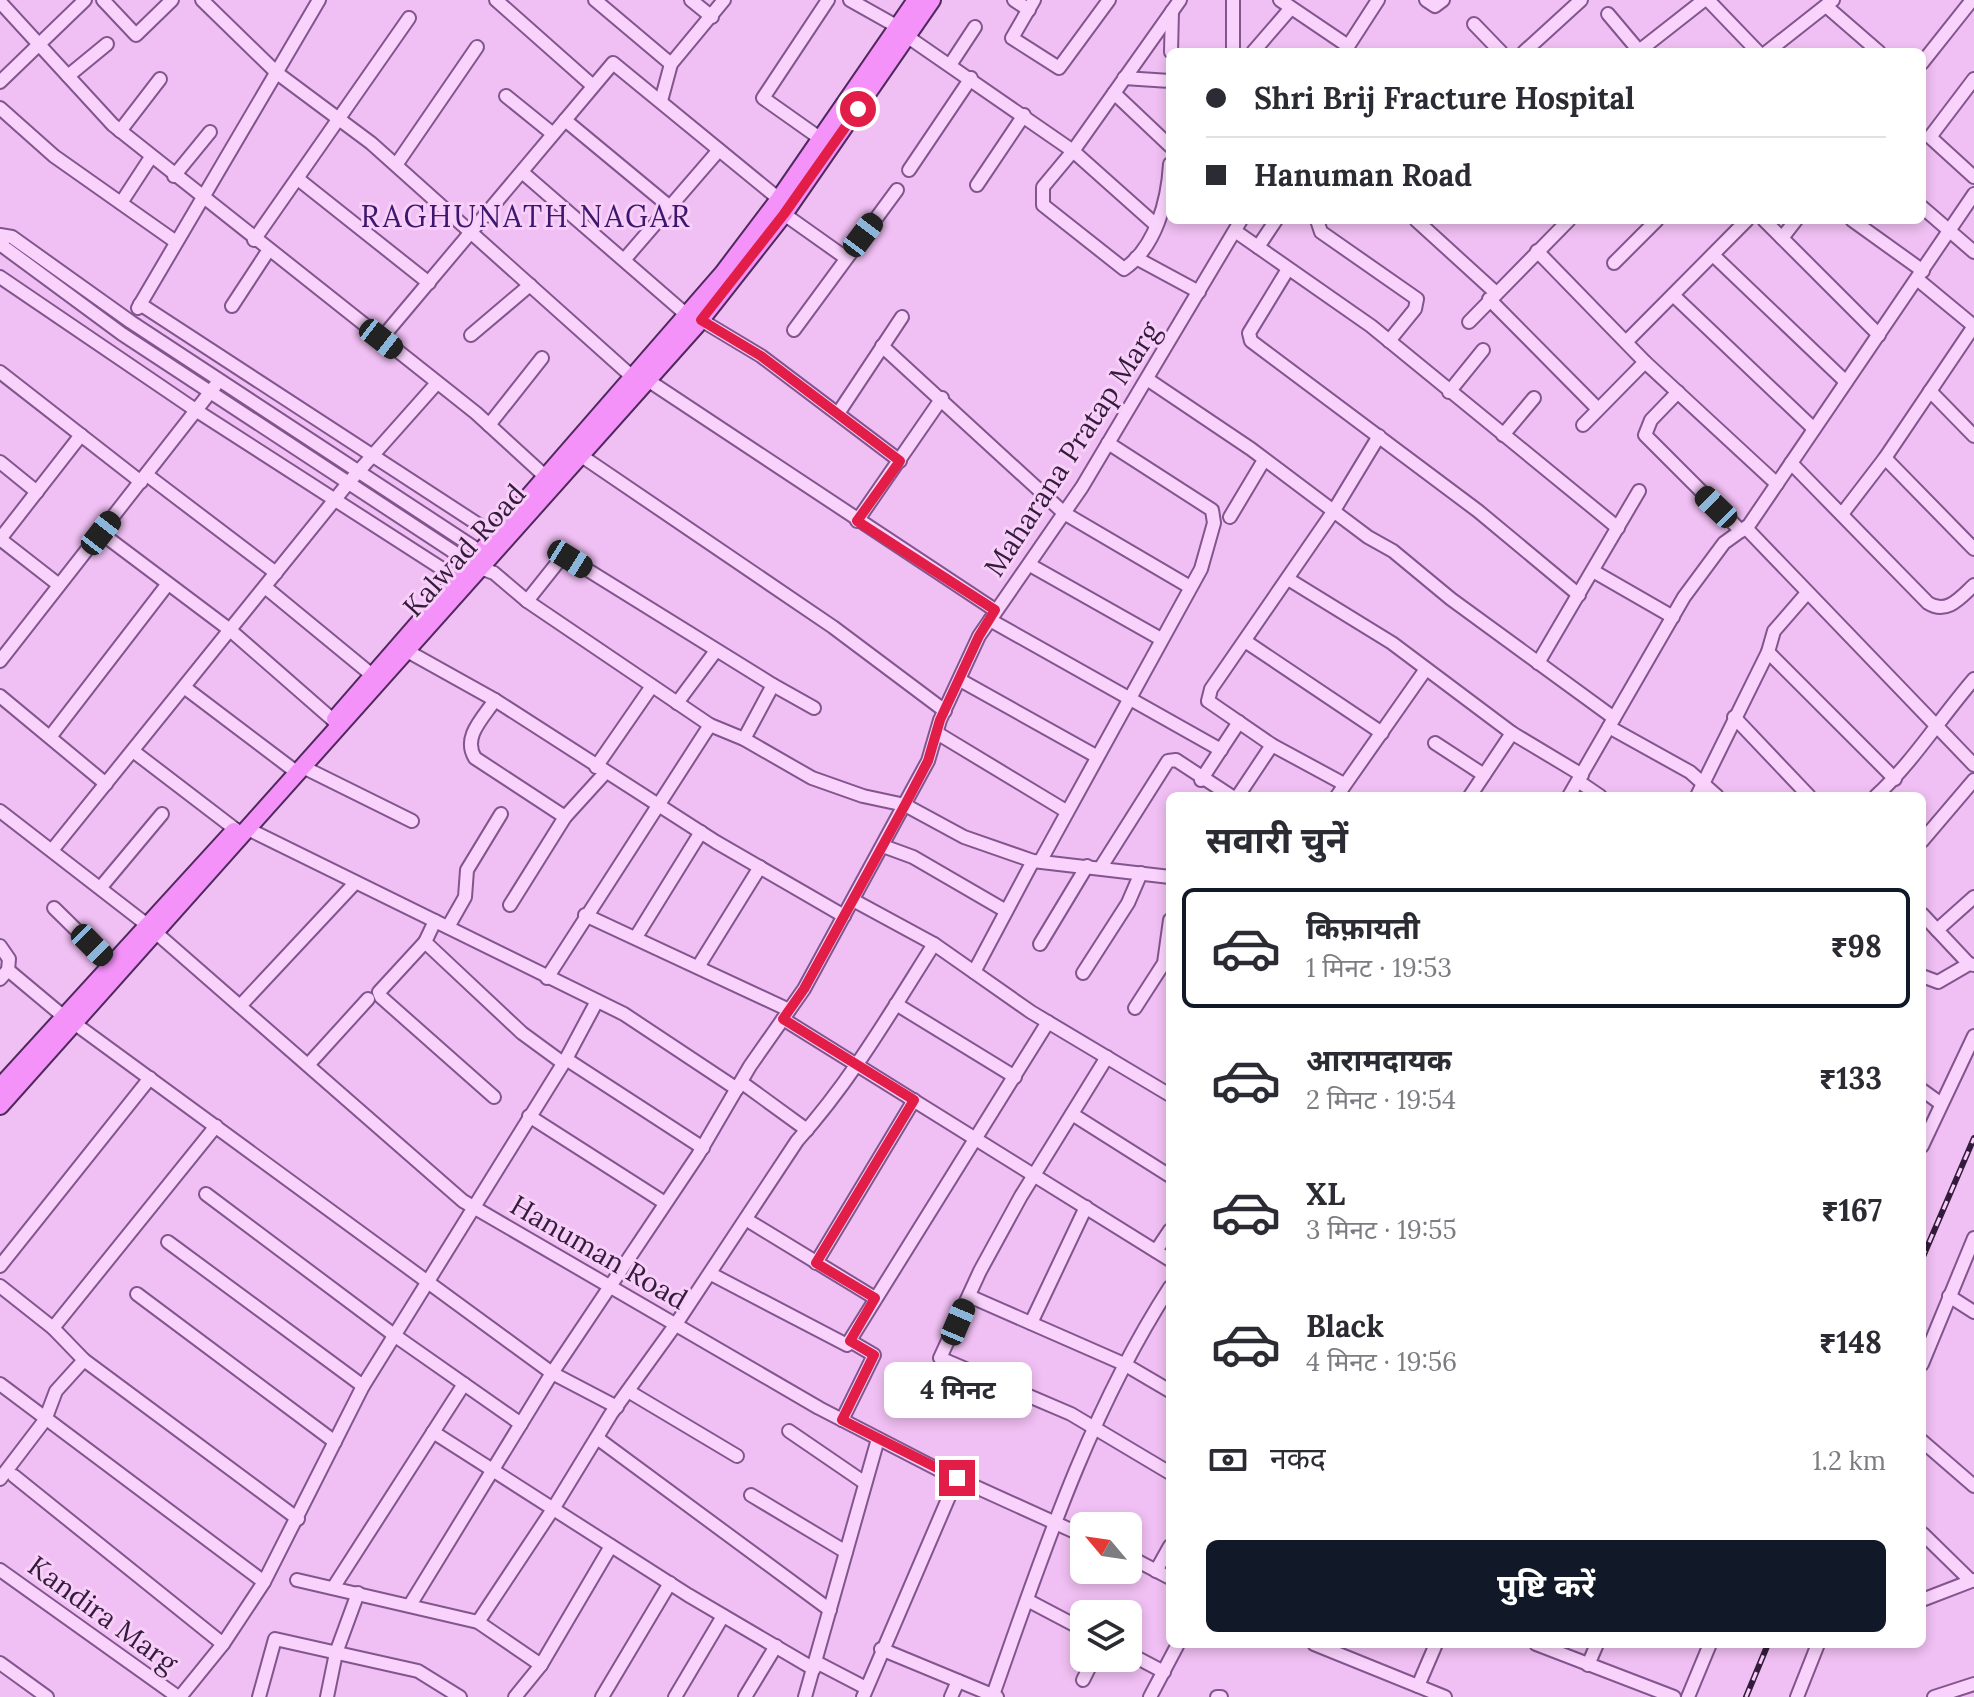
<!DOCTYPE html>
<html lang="hi">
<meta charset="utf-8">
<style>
body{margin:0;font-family:Lora,"Noto Sans Devanagari",serif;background:#f2f2f3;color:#2b2b33;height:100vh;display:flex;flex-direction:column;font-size:30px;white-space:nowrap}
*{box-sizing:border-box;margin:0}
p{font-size:26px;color:#7c7c81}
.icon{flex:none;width:44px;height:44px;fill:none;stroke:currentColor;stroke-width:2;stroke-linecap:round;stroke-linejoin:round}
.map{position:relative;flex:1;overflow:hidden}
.panel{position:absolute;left:1166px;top:792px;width:760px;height:856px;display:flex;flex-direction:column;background:#fff;border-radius:12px;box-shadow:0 4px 12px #0003}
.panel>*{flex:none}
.guide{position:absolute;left:1166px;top:48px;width:760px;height:176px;border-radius:12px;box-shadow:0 4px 12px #0003;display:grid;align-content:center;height:176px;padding:0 40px;background:#fff}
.needle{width:52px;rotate:299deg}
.tools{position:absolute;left:1070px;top:1512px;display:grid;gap:16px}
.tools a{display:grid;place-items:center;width:72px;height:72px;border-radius:12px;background:#fff;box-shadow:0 4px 12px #0003;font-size:40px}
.end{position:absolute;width:36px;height:36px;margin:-18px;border:10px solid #e11d48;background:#fff;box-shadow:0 0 0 4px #fff}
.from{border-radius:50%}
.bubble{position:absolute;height:56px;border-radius:12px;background:#fff;box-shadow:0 4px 12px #0003;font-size:26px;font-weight:700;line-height:56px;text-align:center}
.car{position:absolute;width:24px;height:48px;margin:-24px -12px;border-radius:10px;box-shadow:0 0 6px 2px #0007;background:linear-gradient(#222 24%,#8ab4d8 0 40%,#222 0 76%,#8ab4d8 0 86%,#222 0)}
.guide b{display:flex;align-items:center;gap:28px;height:76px;font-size:30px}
.guide b+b{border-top:2px solid #e1e1e2}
.guide i{width:20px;height:20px;background:#2b2b33}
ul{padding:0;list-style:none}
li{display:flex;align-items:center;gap:24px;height:120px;margin:0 16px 12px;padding:0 24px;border:4px solid transparent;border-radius:12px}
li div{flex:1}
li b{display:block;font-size:30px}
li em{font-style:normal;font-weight:700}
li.selected{border-color:#111827}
li>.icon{width:72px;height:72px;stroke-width:1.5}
h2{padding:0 40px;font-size:36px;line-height:96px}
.pay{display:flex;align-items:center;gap:20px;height:88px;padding:0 40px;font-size:30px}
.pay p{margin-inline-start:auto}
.button{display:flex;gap:16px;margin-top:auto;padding:16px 40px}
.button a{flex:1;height:92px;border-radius:12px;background:#111827;color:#fff;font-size:32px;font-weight:700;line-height:92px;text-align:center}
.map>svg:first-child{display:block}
</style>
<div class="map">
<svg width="1974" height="1697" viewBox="0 0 1974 1697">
<rect width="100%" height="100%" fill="#f0bff3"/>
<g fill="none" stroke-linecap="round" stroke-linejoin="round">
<g stroke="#81558d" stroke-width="16">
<g id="minor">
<polyline points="103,0 136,35 172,0"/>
<polyline points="202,0 277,73 371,143 638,382"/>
<polyline points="496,0 593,86"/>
<polyline points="595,0 671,64"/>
<polyline points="691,0 712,17"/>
<polyline points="850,0 898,27"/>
<polyline points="1014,0 1029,10"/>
<polyline points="1034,0 1012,38 1059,68 1109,0"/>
<polyline points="1280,0 1348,46"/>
<polyline points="1426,0 1435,6 1443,0"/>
<polyline points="1708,0 1758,52"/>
<polyline points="0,2 113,125 476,413 547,478"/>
<polyline points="1826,6 1879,52"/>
<polyline points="1608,14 1640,52"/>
<polyline points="1474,24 1501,52"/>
<polyline points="908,37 1073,151 1156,225"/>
<polyline points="1345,51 1378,0"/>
<polyline points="1639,51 1704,0"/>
<polyline points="1171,52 1172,11"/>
<polyline points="1233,52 1233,0"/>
<polyline points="1253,52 1291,8"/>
<polyline points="1524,52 1581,0"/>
<polyline points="1767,52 1833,0"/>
<polyline points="1922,63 1972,0"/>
<polyline points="950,65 975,27"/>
<polyline points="68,76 107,44"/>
<polyline points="1124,78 1170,81"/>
<polyline points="1974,79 1930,137 1974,177"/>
<polyline points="0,82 85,0"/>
<polyline points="1114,93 1170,146"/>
<polyline points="506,96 553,134"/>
<polyline points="661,101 671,64 724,0"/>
<polyline points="0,108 54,156 176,242"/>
<polyline points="565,120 670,207"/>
<polyline points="120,131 160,79"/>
<polyline points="821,139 763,98 828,0"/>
<path d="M1170 164C1168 200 1156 247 1124 269L1043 205V187L1073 151 1180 0"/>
<polyline points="396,165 477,47"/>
<polyline points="909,170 971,78"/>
<polyline points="522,172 688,316"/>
<polyline points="174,176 210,132"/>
<polyline points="298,179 429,283"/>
<polyline points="977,185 1024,115"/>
<polyline points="121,203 151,157"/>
<polyline points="1922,207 1974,252"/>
<polyline points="784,214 846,258"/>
<polyline points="1317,220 1321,232 1417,299 1415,309 1389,341"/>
<polyline points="1416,220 1495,292"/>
<polyline points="1764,220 1879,335"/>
<polyline points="1852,220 1923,271"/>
<polyline points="1235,231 1371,326 1618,528"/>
<polyline points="0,235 12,237 131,322 487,556"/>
<polyline points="0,236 4,247 122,334 475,566 494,573 527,601 710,725 744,739 812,778 863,796 905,805 964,837 1033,861 1170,877"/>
<polyline points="1782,238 1796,220"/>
<polyline points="254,240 409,18"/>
<polyline points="1258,247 1276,220"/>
<polyline points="1537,251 1645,362 1583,425"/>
<polyline points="1713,255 1846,382"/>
<polyline points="1136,258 1199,292"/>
<polyline points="624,260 719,150"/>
<polyline points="1614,263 1657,220"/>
<polyline points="1288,269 1249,333 1251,341 1478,511 1579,595"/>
<polyline points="0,277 197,411 458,579"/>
<polyline points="1917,279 1974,326"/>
<polyline points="1673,295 1814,429"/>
<polyline points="1489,299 1597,408"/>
<polyline points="140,304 496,536"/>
<polyline points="232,306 268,251"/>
<polyline points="138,308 319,0"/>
<polyline points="701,320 761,356 900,461"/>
<polyline points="1469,322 1569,220"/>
<polyline points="794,330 897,190"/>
<polyline points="471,335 530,285"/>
<polyline points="381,339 613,63 779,199"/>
<polyline points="1626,342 1747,220"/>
<polyline points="882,346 1064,513 1190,587"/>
<polyline points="1645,362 1777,484"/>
<polyline points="0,372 141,482"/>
<polyline points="1147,379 1251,449 1368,537 1393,551 1451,599 1614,718"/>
<polyline points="649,381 995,610"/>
<polyline points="1930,391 1974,436"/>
<polyline points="1449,392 1483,350"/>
<polyline points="1678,392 1651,420 1645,435 1741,531"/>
<polyline points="839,412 902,317"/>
<polyline points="489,425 542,358"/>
<polyline points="1503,435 1534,398"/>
<polyline points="583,457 833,627 945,711"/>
<polyline points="1885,458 1974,549"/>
<polyline points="0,462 37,492"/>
<path d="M1791 463 1928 603C1947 615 1960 598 1974 585"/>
<polyline points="147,475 276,573"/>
<polyline points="1842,514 1885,458 1974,326"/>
<polyline points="1230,517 1264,460"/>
<polyline points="857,521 942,398"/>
<polyline points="1746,528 1974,765"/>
<polyline points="101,533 230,630 333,720"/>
<polyline points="0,539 81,435"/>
<polyline points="0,539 59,585"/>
<polyline points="1030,565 1161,639"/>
<polyline points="1593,571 1673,617"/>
<polyline points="1288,579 1392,643 1512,733 1582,775"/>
<polyline points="265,587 372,675"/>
<polyline points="527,601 562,557 570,559 773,685 744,739"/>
<polyline points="990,620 1221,750"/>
<polyline points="1245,641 1382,733"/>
<polyline points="409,652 495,700 716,842 844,916"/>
<polyline points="1768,652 1895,779"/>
<polyline points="0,661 215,386"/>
<polyline points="1538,663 1639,491"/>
<polyline points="960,680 1096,756"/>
<polyline points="773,685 814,708"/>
<polyline points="184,687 291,768"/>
<polyline points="0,696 106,784"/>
<path d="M495 700C483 718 462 737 475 758L565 817"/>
<polyline points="677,703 715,652"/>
<polyline points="1734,717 1809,796"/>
<polyline points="1609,727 1690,772 1717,796"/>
<polyline points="937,733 1066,811"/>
<polyline points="50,737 167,585"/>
<polyline points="1435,743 1484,775"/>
<polyline points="133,751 235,829"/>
<polyline points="596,767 652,686"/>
<polyline points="305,768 412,821"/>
<polyline points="1201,780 1239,722"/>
<polyline points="1578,781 1600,796"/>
<polyline points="1344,784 1272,745 1208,701 1211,689 1333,512 1379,436"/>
<polyline points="1238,796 1272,745"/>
<polyline points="1337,796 1426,669"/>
<polyline points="1470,796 1512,733"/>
<polyline points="1569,796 1684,597 1724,543 1749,525 1974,194"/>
<polyline points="1697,796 1768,652 1774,631 1807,593"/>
<path d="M1876 796C1913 762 1941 717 1974 679"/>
<polyline points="0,811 146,924 463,1201 819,1408 943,1472 1084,1536"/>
<polyline points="250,830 624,1014 737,1089"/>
<polyline points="1922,841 1974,780"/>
<polyline points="883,846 913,857 1006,911"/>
<polyline points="53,849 349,482 437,383"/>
<polyline points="1041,860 1201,569 1214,523 1212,510 1108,443"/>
<polyline points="1101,867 1168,761 1176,760 1231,796"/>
<polyline points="101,887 162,814"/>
<polyline points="853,900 934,944 1031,1012 1170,1095"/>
<polyline points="510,905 565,817 605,773"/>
<polyline points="54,908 110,963"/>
<polyline points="1922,914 1969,964"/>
<polyline points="585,915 789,1010"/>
<polyline points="435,921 425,942 522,1033 563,1063"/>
<polyline points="448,927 465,897 467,870 501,814"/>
<polyline points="1937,930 1974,897"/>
<polyline points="636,937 701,832"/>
<polyline points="425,942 379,992 381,997 494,1097"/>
<polyline points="1040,944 1087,866"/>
<polyline points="0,946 9,959 8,970 0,979"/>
<polyline points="698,967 760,867"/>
<polyline points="8,970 63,1016"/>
<polyline points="974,972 1033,861"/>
<polyline points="1083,973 1128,903 1141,873"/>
<polyline points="1922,976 1938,982 1969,964 1974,965"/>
<polyline points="547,978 710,725"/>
<polyline points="896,1004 1015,1077"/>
<polyline points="240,1006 355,883"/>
<polyline points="1135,1008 1164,963 1170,920"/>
<polyline points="783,1019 1170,1260"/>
<polyline points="74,1023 552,1373 617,1407"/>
<polyline points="1107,1057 1021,1196 980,1271 940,1358 1071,1414 1170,1473"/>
<polyline points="566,1059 597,1001"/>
<polyline points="308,1065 368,999"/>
<polyline points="741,1082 807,1130"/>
<polyline points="1922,1090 1940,1103"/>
<polyline points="1072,1114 1170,1176"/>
<polyline points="529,1116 665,1203"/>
<polyline points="1922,1146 1974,1036"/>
<polyline points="206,1194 394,1335 521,1424"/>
<polyline points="747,1220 875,1298"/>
<polyline points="168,1242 363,1386"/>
<polyline points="1156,1251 1170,1230"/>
<polyline points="816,1263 914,1100"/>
<polyline points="0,1266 150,1078"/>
<polyline points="711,1274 847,1345 1048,1022"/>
<polyline points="0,1286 53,1328 84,1360 298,1519"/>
<polyline points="137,1294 335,1442"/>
<polyline points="969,1296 1124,1364 1170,1391"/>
<polyline points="1949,1296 1974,1312"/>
<polyline points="1031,1323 1086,1207"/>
<polyline points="53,1328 216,1126"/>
<polyline points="1922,1364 1974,1238"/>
<polyline points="0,1384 264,1582"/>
<polyline points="628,1391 737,1456"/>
<polyline points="842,1420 874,1355 850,1341"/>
<polyline points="789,1431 865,1483"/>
<polyline points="433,1432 688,1595 814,1669"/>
<polyline points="597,1438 830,1610"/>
<polyline points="1922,1441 1974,1486"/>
<polyline points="14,1476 223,1644 264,1582 363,1386 566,1059 703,1148"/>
<polyline points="0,1479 45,1420 56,1391 84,1360"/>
<polyline points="751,1495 846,1552"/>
<polyline points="1923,1534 1971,1581"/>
<polyline points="1128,1556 1170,1578"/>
<polyline points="0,1570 178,1697"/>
<polyline points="1156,1571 1170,1546"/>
<polyline points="297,1580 478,1622 541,1665"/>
<polyline points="333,1588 464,1384"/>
<polyline points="1027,1600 1084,1630"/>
<polyline points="1922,1600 1974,1580"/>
<polyline points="410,1605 552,1373 698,1155 750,1066 804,989 928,761 940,720 979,636 1082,487 1241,220"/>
<path d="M478 1622 553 1509 611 1414 676 1324 797 1141C851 1081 891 1012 934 944"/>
<polyline points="1314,1644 1445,1697"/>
<polyline points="1536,1644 1674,1697"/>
<polyline points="881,1649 997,1697"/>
<polyline points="1128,1653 1164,1672"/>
<polyline points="816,1662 866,1688"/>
<polyline points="0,1663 47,1697"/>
<polyline points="1588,1665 1597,1644"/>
<polyline points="1083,1680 1094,1658"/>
<polyline points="1418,1686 1436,1644"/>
<path d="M993 1695C1042 1556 1089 1412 1170 1287"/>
<polyline points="180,1697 223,1644"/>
<polyline points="259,1697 275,1639 418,1671 460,1697"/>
<polyline points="327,1697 336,1653 358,1593"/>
<polyline points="515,1697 541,1665 611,1546"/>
<polyline points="602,1697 670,1583"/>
<polyline points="675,1697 723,1616"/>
<polyline points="745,1697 776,1646"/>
<polyline points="805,1697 878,1439"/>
<polyline points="863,1697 957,1478"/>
<polyline points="951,1697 958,1681"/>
<polyline points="1150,1697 1178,1644"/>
<polyline points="1217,1697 1221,1697"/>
<polyline points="1688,1697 1710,1644"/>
<polyline points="1797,1697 1818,1644"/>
<polyline points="1934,1697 1974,1684"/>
</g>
</g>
<g stroke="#4d2a5b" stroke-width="20">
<g id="major">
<polyline points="335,719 723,273 779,199 916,0"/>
<polyline points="0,1087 234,831"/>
<polyline points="0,1106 696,326 784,214 932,0"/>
</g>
</g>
<use href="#minor" stroke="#fad3fc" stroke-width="12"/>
<use href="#major" stroke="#f492fa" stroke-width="16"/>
<g stroke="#331b3b" stroke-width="6">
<g id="rail">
<polyline points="1922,1259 1974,1138"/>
<polyline points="1746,1697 1768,1644"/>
</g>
</g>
<use href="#rail" stroke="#f7cff9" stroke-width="3" stroke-dasharray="9" stroke-linecap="butt"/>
</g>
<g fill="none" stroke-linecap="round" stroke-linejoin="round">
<polyline stroke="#e11d48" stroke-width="10" points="858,109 784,214 701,320 761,356 900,461 857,521 995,610 979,636 940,720 928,761 905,805 804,989 783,1019 914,1100 816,1263 875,1298 850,1341 874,1355 842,1420 957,1478"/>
</g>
<g text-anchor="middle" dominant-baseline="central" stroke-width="6" stroke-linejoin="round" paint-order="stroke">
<g font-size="28" fill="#331b3b" stroke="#f7cff9">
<text transform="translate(1072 449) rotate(-57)">Maharana Pratap Marg</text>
<text transform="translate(464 550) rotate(-48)">Kalwad Road</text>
<text transform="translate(599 1252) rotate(30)">Hanuman Road</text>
<text transform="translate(103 1614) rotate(36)">Kandira Marg</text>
</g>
<g font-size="30" letter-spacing="2" fill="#3d166d" stroke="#f7cff9">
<text x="526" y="216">RAGHUNATH NAGAR</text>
</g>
</g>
</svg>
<div class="tools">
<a><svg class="needle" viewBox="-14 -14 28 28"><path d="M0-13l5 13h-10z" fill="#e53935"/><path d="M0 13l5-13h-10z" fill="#7c7c81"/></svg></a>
<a><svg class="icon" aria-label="layers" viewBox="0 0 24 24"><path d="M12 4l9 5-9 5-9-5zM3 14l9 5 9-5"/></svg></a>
</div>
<i class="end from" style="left:858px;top:109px"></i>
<i class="end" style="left:957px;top:1478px"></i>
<div class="bubble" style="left:884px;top:1362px;width:148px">4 मिनट</div>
<i class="car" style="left:863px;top:235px;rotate:37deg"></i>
<i class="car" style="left:381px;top:339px;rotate:128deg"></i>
<i class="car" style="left:1716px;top:507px;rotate:314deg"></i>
<i class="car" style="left:101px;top:533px;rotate:38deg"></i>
<i class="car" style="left:570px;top:559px;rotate:122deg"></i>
<i class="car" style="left:92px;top:945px;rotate:135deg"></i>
<i class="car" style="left:958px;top:1322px;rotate:23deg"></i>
<div class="guide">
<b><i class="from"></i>Shri Brij Fracture Hospital</b>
<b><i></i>Hanuman Road</b>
</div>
<section class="panel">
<h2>सवारी चुनें</h2>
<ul>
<li class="selected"><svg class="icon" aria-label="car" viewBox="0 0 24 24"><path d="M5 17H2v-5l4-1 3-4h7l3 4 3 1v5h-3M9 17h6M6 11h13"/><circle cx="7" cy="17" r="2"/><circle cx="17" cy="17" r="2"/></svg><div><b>किफ़ायती</b><p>1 मिनट · 19:53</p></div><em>₹98</em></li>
<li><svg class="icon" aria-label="car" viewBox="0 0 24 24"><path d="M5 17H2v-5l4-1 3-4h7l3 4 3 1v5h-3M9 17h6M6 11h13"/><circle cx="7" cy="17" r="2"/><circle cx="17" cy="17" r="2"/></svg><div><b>आरामदायक</b><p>2 मिनट · 19:54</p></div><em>₹133</em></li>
<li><svg class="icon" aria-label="car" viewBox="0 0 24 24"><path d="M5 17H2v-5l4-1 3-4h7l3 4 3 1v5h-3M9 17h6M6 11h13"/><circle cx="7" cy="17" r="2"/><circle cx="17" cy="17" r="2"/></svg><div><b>XL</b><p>3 मिनट · 19:55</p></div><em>₹167</em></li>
<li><svg class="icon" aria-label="car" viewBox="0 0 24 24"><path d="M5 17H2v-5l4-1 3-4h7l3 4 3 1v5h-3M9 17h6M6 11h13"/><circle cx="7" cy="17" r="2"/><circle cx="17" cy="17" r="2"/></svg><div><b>Black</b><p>4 मिनट · 19:56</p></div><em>₹148</em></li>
</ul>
<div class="pay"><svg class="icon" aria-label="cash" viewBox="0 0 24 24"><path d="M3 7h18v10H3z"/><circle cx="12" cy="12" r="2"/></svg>नकद<p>1.2 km</p></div>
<div class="button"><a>पुष्टि करें</a></div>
</section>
</div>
